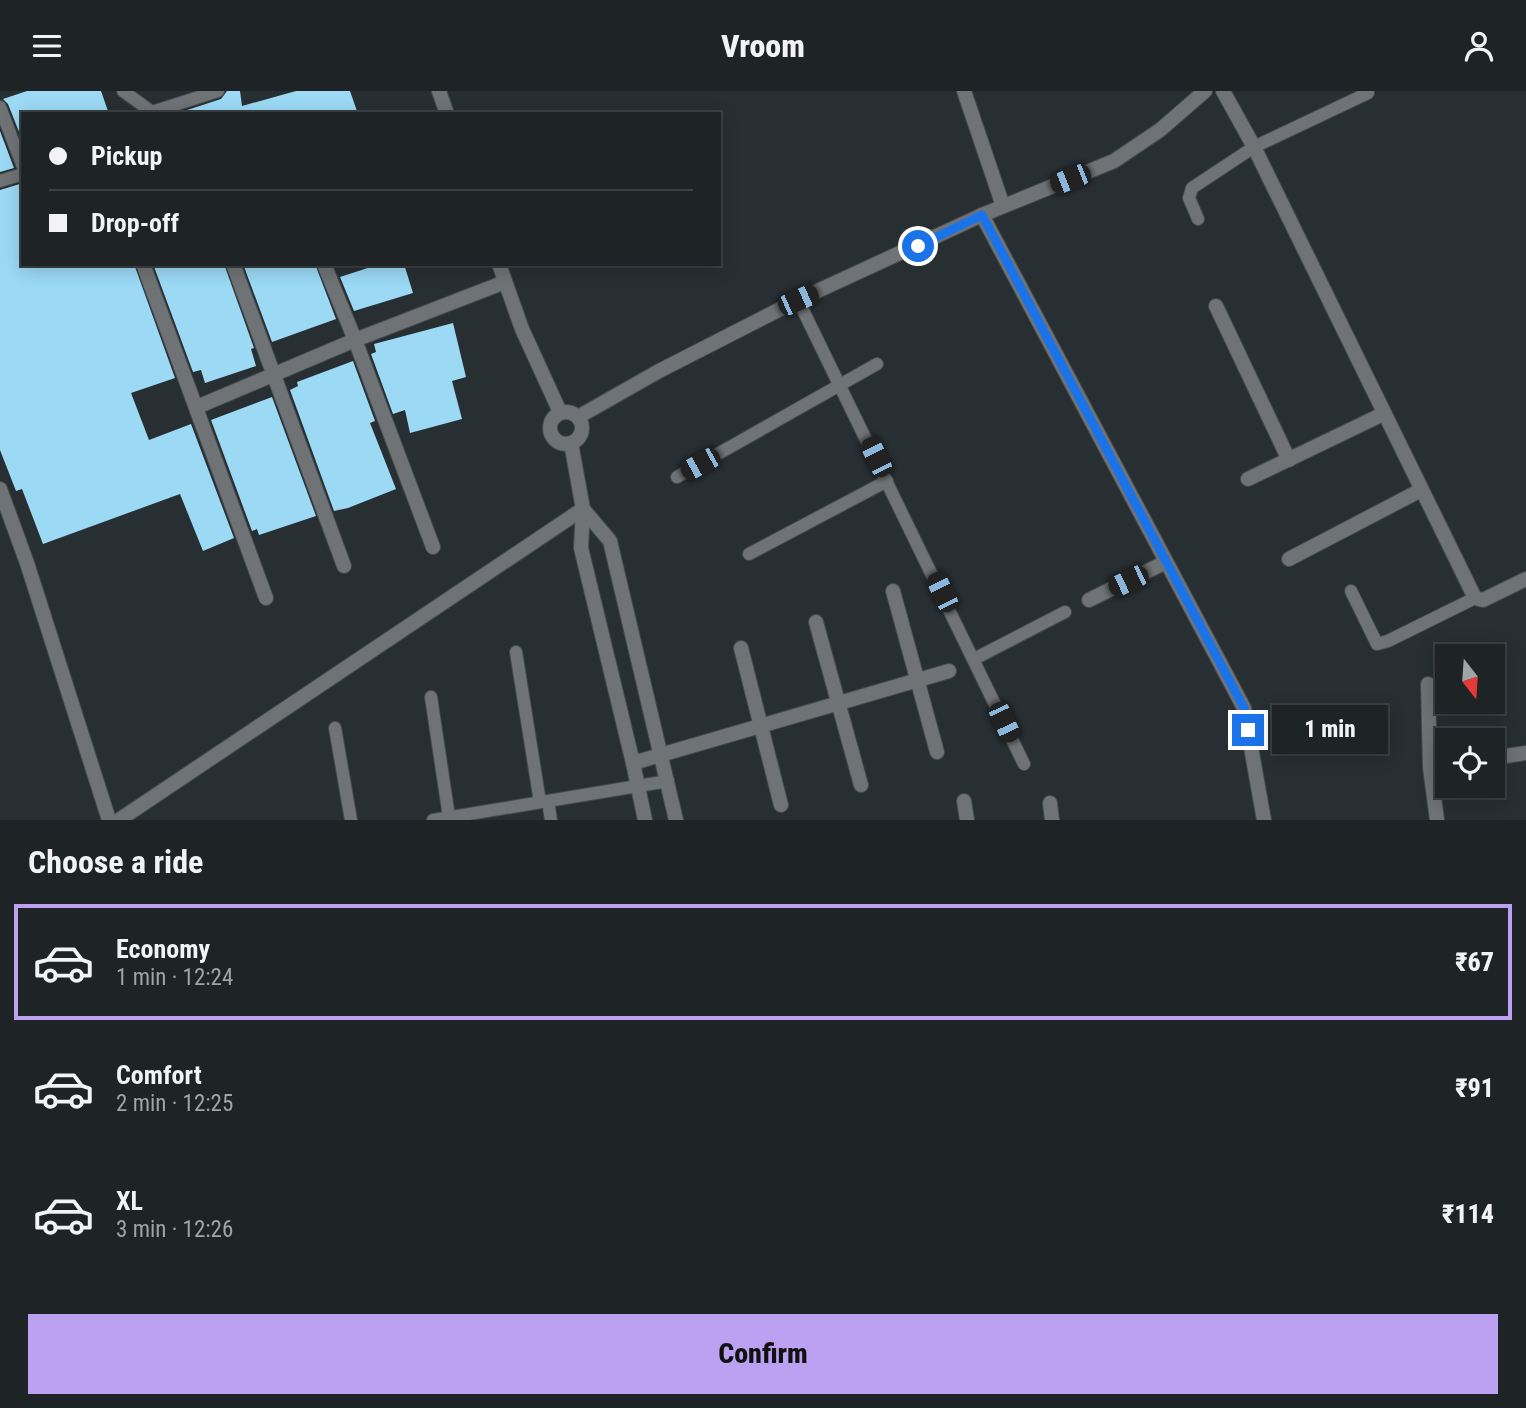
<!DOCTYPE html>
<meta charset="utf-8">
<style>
body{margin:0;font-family:"Roboto Condensed",sans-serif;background:#262b2e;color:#f1f3f6;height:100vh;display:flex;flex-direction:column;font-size:26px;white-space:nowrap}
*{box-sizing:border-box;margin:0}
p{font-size:23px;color:#a1a4a7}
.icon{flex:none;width:38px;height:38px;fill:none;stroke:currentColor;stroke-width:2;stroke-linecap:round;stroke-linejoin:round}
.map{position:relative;height:729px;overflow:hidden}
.side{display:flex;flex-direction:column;background:#1e2326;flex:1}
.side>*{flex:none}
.banner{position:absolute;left:21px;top:21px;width:700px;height:154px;border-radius:0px;box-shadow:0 4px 18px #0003,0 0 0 2px #3c4043;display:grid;align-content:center;height:154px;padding:0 28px;background:#1e2326}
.needle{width:46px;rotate:163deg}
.buttons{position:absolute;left:1435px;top:553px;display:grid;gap:14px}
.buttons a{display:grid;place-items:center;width:70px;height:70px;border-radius:0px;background:#1e2326;box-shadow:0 4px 18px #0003,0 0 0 2px #3c4043;font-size:35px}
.end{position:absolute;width:32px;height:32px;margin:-16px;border:9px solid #1a73e8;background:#fff;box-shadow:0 0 0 4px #fff}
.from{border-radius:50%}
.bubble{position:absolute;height:49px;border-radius:0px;background:#1e2326;box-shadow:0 4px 18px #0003,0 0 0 2px #3c4043;font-size:23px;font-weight:800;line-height:49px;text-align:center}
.car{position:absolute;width:21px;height:42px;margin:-21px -10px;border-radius:9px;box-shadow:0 0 5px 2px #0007;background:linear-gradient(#222 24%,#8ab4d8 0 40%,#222 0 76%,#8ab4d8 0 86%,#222 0)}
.banner b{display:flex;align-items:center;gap:24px;height:66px;font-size:26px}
.banner b+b{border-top:2px solid #3c4043}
.banner i{width:18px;height:18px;background:#f1f3f6}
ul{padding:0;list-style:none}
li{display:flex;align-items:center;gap:21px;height:116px;margin:0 14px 10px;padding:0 14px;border:4px solid transparent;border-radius:0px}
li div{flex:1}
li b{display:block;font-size:26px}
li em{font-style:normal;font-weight:800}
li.current{border-color:#bca0f2}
li>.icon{width:63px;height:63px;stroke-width:1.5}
h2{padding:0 28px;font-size:32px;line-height:84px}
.action{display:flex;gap:14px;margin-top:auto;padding:14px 28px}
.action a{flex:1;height:80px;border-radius:0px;background:#bca0f2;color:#111;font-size:28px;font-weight:800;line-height:80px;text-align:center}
header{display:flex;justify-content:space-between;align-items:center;height:91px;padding:0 28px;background:#1e2326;font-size:32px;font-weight:800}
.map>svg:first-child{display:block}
</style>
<header><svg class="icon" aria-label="menu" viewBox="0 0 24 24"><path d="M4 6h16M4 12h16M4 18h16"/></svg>Vroom<svg class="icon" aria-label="person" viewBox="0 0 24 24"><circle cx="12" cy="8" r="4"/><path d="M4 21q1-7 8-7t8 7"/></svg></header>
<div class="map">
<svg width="1526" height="729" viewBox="0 0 1526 729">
<rect width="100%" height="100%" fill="#282f33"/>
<g fill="#9bd9f5">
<polygon points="27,0 101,0 109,23 23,23 23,51 8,13 3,8"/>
<polygon points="227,0 240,0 242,15 296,0 350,0 358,23 175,23 221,8"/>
<polygon points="0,40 14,77 0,81"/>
<polygon points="23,92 23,173 134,173 175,287 131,302 149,349 191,333 234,447 203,460 180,403 43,453 22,398 16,400 0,359 0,99"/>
<polygon points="153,173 224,173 254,257 251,258 256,275 205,292 201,279 193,281"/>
<polygon points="243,173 315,173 336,228 272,251"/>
<polygon points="380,173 404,173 413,202 354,220 340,186"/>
<polygon points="453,232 466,286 452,290 462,328 410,342 405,319 393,323 371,263 376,261 374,253"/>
<polygon points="353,270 375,330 370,332 396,398 348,417 334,420 290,299 298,295 297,291"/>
<polygon points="272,306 316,425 259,444 257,438 252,440 211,329"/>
</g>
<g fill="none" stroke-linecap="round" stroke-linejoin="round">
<g stroke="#454b4f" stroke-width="14">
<g id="service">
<polyline points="123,0 152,21 218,0"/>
<polyline points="0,16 23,76"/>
<polyline points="0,90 23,83"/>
<polyline points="1198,128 1189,107 1192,97 1254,56 1368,2"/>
<polyline points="798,209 1024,673"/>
<polyline points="677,386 877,273"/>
<polyline points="749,463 887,390"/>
<polyline points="1351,500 1377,553 1388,550 1475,507"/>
<polyline points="516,561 540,711"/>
<polyline points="974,568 1065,521"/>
<polyline points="431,606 449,726"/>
<polyline points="335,637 351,729"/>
<polyline points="548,710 551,729"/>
<polyline points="433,729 668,690"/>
</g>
</g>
<g stroke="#454b4f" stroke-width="16">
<g id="minor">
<polyline points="439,0 447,23"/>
<polyline points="964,0 1003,115"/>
<polyline points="1223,0 1254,56 1475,507 1483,509 1526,488"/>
<polyline points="982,124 1244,617 1264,729"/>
<polyline points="143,173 266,507"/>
<polyline points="233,173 344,475"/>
<polyline points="324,173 355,249 433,456"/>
<polyline points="499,173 522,238 560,321"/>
<polyline points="1216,215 1289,369"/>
<polyline points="197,316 355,249 505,191"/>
<polyline points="578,326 659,280 798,209 982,124 1114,70 1160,39 1205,0"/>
<polyline points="1248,388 1383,323"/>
<polyline points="0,398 27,472 109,729"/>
<polyline points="1289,468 1421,399"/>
<polyline points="893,500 937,661"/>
<polyline points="1089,509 1166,471"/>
<polyline points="816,531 861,694"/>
<polyline points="741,557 781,714"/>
<polyline points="1428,593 1430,676 1437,729"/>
<polyline points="1493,667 1526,662"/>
<polyline points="633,672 949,580"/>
<polyline points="1430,676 1447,673"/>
<polyline points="964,710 967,729"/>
<polyline points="1050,712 1052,729"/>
</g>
</g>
<g stroke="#454b4f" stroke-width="16">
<g id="tertiary">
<circle cx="566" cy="337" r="16"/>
<polyline points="571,352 583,418 581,457 633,672 645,729"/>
<polyline points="583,418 610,450 676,729"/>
<polyline points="119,729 583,418"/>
</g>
</g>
<use href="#service" stroke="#6f7375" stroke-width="12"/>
<use href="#minor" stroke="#6f7375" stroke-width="14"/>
<use href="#tertiary" stroke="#6f7375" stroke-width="14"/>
</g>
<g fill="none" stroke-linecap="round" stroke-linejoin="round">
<polyline stroke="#1a73e8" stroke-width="9" points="918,155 982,124 1244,617 1248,639"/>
</g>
</svg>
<div class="buttons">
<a><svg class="needle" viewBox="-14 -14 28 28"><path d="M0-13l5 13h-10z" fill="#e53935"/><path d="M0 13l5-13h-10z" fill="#a1a4a7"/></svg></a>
<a><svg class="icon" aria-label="locate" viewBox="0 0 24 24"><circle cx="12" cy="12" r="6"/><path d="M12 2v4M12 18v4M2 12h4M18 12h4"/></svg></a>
</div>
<i class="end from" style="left:918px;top:155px"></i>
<i class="end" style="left:1248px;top:639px"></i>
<div class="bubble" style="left:1272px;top:614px;width:116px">1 min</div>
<i class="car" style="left:1070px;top:88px;rotate:248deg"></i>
<i class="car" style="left:798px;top:209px;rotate:66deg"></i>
<i class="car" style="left:876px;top:366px;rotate:334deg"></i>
<i class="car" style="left:700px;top:373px;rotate:241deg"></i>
<i class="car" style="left:1128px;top:490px;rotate:244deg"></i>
<i class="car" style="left:942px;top:501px;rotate:334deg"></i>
<i class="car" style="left:1004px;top:631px;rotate:155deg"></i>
<div class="banner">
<b><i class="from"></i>Pickup</b>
<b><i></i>Drop-off</b>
</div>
</div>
<section class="side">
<h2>Choose a ride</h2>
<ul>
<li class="current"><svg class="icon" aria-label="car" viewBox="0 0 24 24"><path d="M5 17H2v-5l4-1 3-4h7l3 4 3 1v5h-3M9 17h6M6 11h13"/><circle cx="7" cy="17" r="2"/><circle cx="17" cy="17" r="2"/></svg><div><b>Economy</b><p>1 min · 12:24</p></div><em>₹67</em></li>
<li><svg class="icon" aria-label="car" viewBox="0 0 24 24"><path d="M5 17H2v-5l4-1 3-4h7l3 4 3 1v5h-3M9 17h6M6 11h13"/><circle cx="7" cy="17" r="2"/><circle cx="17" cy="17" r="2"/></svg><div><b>Comfort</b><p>2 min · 12:25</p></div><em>₹91</em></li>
<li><svg class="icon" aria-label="car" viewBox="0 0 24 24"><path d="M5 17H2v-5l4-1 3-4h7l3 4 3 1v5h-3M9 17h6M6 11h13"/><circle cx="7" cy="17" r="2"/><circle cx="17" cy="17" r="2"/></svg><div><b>XL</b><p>3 min · 12:26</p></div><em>₹114</em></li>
</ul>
<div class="action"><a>Confirm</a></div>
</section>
